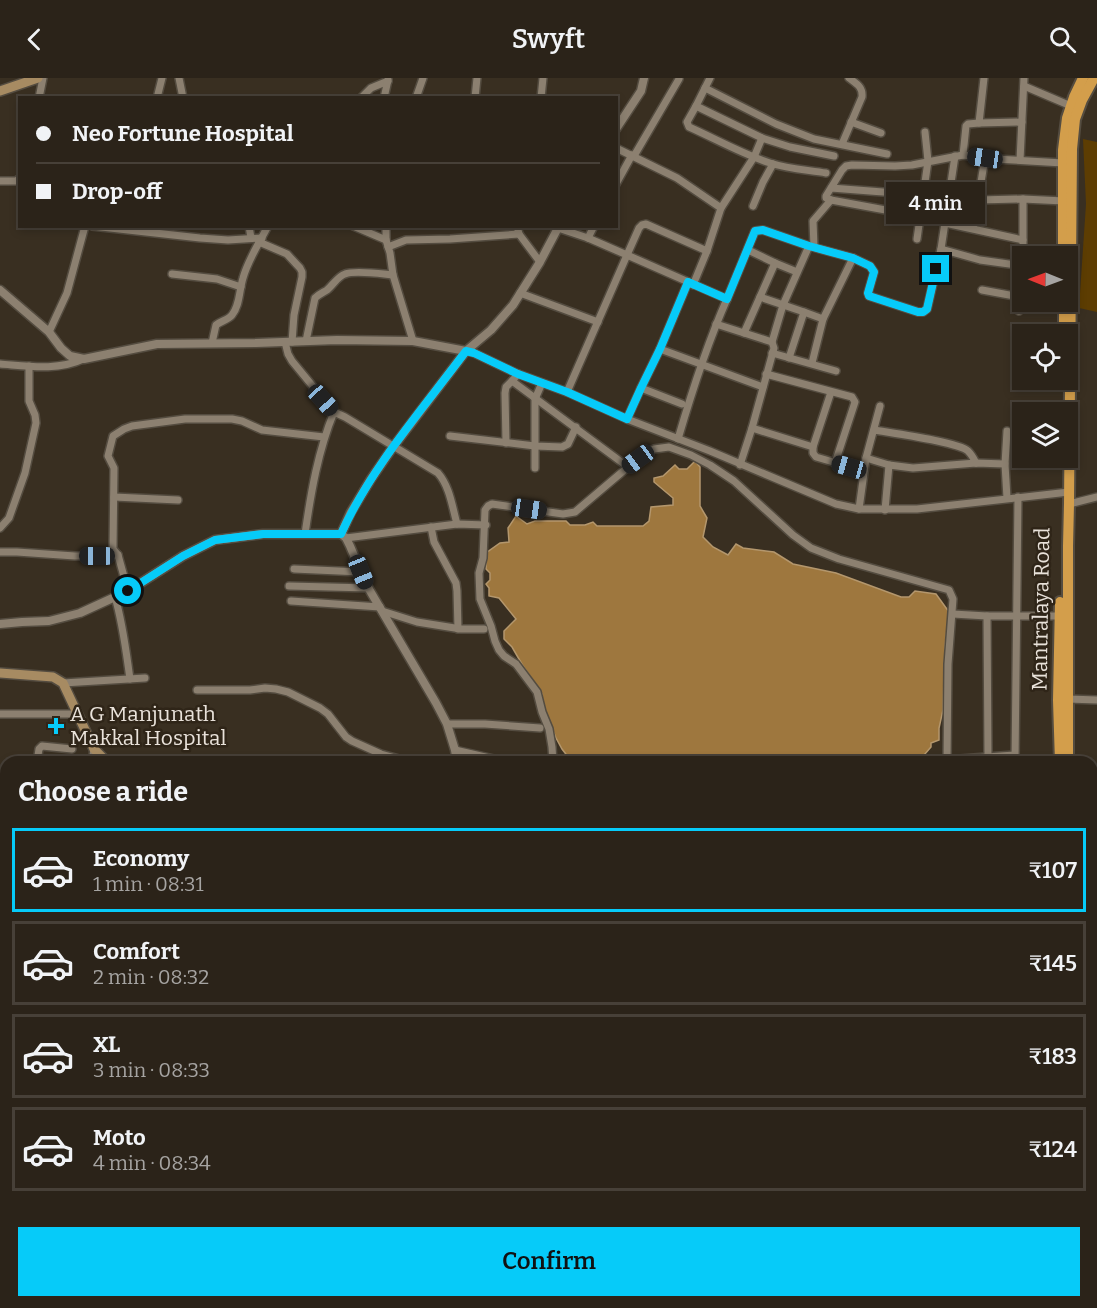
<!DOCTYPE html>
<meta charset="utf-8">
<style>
body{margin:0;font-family:Bitter,serif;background:#332b22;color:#f1f3f6;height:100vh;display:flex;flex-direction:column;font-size:22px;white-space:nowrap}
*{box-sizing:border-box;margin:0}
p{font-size:20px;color:#a6a4a2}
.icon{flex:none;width:33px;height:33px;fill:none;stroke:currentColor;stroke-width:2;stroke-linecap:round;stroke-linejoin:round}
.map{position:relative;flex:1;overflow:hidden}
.sheet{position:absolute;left:0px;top:678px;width:1098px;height:552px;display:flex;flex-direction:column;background:#2b2319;border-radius:18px 18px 0 0;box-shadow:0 3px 9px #0003,0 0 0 2px #474038}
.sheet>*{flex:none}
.guide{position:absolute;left:18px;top:18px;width:600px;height:132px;border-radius:0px;box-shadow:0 3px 9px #0003,0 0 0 2px #474038;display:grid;align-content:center;height:132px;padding:0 18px;background:#2b2319}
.needle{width:39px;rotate:271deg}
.buttons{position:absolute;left:1012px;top:168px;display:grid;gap:12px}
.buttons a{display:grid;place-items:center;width:66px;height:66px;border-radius:0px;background:#2b2319;box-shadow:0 3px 9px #0003,0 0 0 2px #474038;font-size:30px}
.end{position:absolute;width:27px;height:27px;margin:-14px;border:8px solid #06cbf9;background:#111;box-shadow:0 0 0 3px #111}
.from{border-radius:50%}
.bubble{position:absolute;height:42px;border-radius:0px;background:#2b2319;box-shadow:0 3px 9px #0003,0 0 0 2px #474038;font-size:20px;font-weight:600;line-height:42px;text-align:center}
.car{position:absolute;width:18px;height:36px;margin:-18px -9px;border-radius:8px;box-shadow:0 0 4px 2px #0007;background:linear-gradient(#222 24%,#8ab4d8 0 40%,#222 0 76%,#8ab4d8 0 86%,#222 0)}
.guide b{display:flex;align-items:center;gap:21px;height:57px;font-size:22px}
.guide b+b{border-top:2px solid #474038}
.guide i{width:15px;height:15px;background:#f1f3f6}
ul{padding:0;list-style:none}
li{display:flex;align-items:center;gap:18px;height:84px;margin:0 12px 9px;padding:0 6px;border:3px solid #474038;border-radius:0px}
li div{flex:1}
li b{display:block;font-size:22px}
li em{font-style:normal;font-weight:600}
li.current{border-color:#06cbf9}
li>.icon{width:54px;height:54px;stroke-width:1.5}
h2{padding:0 18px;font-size:27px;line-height:72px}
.primary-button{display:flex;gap:12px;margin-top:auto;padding:12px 18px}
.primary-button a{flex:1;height:69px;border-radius:0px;background:#06cbf9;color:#111;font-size:24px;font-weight:600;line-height:69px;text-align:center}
header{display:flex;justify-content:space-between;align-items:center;height:78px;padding:0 18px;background:#2b2319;font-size:27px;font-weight:600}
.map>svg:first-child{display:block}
</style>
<header><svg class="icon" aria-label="back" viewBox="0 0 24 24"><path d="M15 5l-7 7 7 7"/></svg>Swyft<svg class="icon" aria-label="search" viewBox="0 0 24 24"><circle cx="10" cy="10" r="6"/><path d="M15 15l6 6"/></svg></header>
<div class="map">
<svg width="1097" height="1230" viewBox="0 0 1097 1230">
<rect width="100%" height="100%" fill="#392f21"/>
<polygon fill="#5d3d02" points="1083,61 1097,64 1097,234 1079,230 1086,126"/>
<g fill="#9e773e" stroke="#b4976d" stroke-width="1.5">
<polygon points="695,383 700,389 700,428 707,440 703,459 713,469 728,477 736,466 743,470 774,474 793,486 836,495 901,519 909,519 915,513 936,516 949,534 945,568 943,632 939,650 939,662 931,665 931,669 918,684 572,684 562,671 556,660 543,629 542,616 523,588 512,569 504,561 504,553 516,541 499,520 489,518 489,510 486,506 490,502 490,495 486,491 486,475 500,465 509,464 508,450 516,438 527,446 535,443 566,443 570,447 585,447 593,444 597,448 643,448 649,443 651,429 673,427 673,420 654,404 654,400 663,398 675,387 679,391 687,391"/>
<polygon points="485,1224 877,1224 876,1230 493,1230"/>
</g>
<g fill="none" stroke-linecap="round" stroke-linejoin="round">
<polyline stroke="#b4976d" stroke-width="1.5" points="421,1230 426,1224"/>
<g stroke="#544c40" stroke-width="10">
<g id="minor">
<polyline points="179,0 183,20"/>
<polyline points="710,0 696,28 762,60 790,69 834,78"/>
<polyline points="984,0 979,45 1022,44"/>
<polyline points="1024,8 1071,28"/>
<polyline points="705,10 776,46 814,61 887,76"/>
<polyline points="39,20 43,0"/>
<polyline points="157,20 162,0"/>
<polyline points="361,20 371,10 388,3"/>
<polyline points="384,20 388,2"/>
<polyline points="416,20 423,0"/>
<polyline points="475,20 477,0"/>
<polyline points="541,20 543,0"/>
<path d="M696 28 687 44 689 49C716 61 742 76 770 85 788 91 808 92 826 95"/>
<polyline points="851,44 881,55"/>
<path d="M842 66 862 19C863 9 857 6 849 0"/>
<polyline points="616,70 677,100 721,130 707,173 693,207"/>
<polyline points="963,77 966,48 968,46 979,45"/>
<polyline points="634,78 679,1"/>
<polyline points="985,80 978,122 1023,121 1064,123"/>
<polyline points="1020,82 1024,0"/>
<polyline points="0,103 16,103 20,100"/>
<polyline points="616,106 632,77"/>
<polyline points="831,110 896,115 893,130 891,133 831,122 826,120 826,118 842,92 846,88 852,87 895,88 912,87 963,77 995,81 1063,85"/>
<polyline points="896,115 923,114"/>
<polyline points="753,128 763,104 773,86"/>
<polyline points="721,130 754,79 762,60"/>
<polyline points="945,145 1023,162"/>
<polyline points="92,148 200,160 228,162 262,160"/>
<polyline points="249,148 251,160"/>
<polyline points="353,148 386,162"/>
<polyline points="386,148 386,162 390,175 393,197 413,263"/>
<polyline points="517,148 519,156 540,184"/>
<polyline points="558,150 588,160 627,177 567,314"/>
<polyline points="973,150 978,122"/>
<polyline points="588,160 594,148"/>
<polyline points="917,161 928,83 925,54"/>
<polyline points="259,164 287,176 300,190 302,194 302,199 294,237 292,264"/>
<polyline points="388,169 406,162 450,161 519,156"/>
<polyline points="814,169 813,143 831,122"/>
<polyline points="941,171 980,182 1023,188"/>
<polyline points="748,172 775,185 797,194"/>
<polyline points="172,196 217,201 241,209"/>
<polyline points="688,204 660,271 763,309"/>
<polyline points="982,212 1020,219"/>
<polyline points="520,215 598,244"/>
<polyline points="760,219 804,234 789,280"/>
<polyline points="727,221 755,153 763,152 809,168"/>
<polyline points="1019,233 1023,188 1023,121"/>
<polyline points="804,234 823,241"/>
<polyline points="716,246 772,264 774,270 752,350 740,387"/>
<polyline points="49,254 67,215 85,148"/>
<polyline points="744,255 775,185"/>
<path d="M306 263 315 220C319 216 322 215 327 212 333 207 338 198 345 196 355 192 382 196 393 197"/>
<path d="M285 264 288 276 292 283 334 334 345 339 438 395C450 409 452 428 457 446"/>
<polyline points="772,264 783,227 809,168 853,180 870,188 874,194 868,215 869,218 918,234 923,234 927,231 941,171 955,78"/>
<path d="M212 265 216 247C221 243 228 242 232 237 240 227 239 213 243 200 248 182 259 165 268 148"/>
<polyline points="466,273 474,275 518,296 567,314 627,341 710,373 836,426 859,431 917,431 1069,414"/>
<polyline points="772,275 836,293"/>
<polyline points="812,285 823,241 853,180"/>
<path d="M0 286C27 288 58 293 83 281"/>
<polyline points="518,296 512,303 628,389"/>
<polyline points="766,296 852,319 855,324 835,385"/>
<polyline points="641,310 682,326"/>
<polyline points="831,314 813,369 813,375 816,379 864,393"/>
<polyline points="627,341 641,310 660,271"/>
<polyline points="752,350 813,369"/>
<path d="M874 352C891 355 958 364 968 373 971 376 974 381 976 385"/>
<polyline points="1007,353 1005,386 1007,420"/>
<polyline points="450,358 535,368 562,369 568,366 576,349"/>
<path d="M678 361C692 313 707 266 727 221L627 177 639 150 642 147 646 146 707 173"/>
<polyline points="506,365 505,315 506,309 512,303"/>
<polyline points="866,380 889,387 913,390 976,385 1005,386"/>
<polyline points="535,390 535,321 542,305"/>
<polyline points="114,419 178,422"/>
<polyline points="1069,426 1097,419"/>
<polyline points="859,431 866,380 880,328"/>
<polyline points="885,432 889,387"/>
<polyline points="431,449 434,464 456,505 457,513 458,551"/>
<polyline points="0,450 9,440 25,395 36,345 35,337 29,323 29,288"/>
<path d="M305 456C311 414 318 373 334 334"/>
<polyline points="346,460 457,446 486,447"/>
<polyline points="0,474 17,474 75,478 118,477"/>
<polyline points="294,491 361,494"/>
<polyline points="289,508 369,510"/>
<polyline points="128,513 118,477 113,471 114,390 108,378 113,358 124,351 132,348 185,341 232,341 242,343 262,352 324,359"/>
<path d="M115 519C123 546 126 573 130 601"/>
<polyline points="291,523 380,529"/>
<polyline points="382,533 417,544 461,551 484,551"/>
<polyline points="953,536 987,538 1060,538"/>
<polyline points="987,538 988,679"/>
<polyline points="63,605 145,600"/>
<polyline points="197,612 250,612 265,610 276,611 288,614 320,630 328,636 346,659 352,663 381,676 410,684"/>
<polyline points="1068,621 1097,622"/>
<polyline points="0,636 77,636"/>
<polyline points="447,646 485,646 540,650"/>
<polyline points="455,672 507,684"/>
<polyline points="947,682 1014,677"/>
<polyline points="37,684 39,671 42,668 72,671"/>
<polyline points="92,684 94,671"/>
<polyline points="553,684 552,669 549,651 542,634 537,614 516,586 504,578 499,572 495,563 491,548 480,521 479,495 483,480 485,432 488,428 492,426 563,436 575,434 628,389 649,374 654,371 669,369 691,377 710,387 734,403 793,457 811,470 839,481 949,512 953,521 948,586 947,684"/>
<polyline points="1015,684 1018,419"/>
<polyline points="0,695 6,696"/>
<polyline points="0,732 6,733"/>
<polyline points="0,802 6,750"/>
<polyline points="0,837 6,838"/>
<polyline points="0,879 6,879"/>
<polyline points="0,1046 6,1046"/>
<polyline points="1092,1083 1097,1083"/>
<polyline points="0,1122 6,1122"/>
<polyline points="0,1182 6,1182"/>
<polyline points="1092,1197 1097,1196"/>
<polyline points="472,1224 480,1230"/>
<polyline points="881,1230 881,1224"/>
<polyline points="937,1230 939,1224"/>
</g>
</g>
<g stroke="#544c40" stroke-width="11">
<g id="tertiary">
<polyline points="616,51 641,13 644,0"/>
<polyline points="0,212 49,254 61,270 70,278 84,281 157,266 256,265 337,262 413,263 466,273"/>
<polyline points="341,456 346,460 350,468 366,506 436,625 447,646 455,672 457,684"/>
<polyline points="0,546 22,544 49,543 80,535 128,513 183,478 215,462 263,456 341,456 351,434 371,401 393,369 466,273 491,252 513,227 540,184 559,148"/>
</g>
</g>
<g stroke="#544c40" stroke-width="12">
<g id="secondary">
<polyline points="0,13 38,0"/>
<polyline points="0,595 53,599 63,605 94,671 107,684"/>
<polyline points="449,1224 452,1230"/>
</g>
</g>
<g stroke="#544c40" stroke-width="14">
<g id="trunk">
<polyline points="1063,178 1063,72 1067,40 1074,19 1083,0"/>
<polyline points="1064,224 1064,250"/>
<polyline points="1060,684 1058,622 1060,524"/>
<polyline points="1068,684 1068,468 1069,426 1072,71 1075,41 1082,22 1094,0"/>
<polyline points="1092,840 1097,875"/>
<polyline points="1092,893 1097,923"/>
</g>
</g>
<use href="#minor" stroke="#8c8070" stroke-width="7"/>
<use href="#tertiary" stroke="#8c8070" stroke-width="8"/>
<use href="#secondary" stroke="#a78b62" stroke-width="9"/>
<use href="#trunk" stroke="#d39e4b" stroke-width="10"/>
</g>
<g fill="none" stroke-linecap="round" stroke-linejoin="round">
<path stroke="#06cbf9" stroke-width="8" d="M128 513 183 478 215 462 263 456H341C372 388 422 332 466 273L474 275 518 296 567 314 627 341 641 310 660 271 688 204 727 221 755 153 763 152 809 168 853 180 870 188 874 194 868 215 869 218 918 234H923L927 231 936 191"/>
</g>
<path fill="#06cbf9" stroke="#2f2518" stroke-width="2" d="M53 639h6v6h6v6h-6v6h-6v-6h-6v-6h6z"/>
<g text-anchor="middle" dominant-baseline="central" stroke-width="5" stroke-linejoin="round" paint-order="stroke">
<g font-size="21" fill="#e9e2da" stroke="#2f2518">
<text transform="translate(1041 531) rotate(-89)">Mantralaya Road</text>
</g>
<g font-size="21" fill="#e9e2da" stroke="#2f2518" text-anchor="start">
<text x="70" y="636">A G Manjunath<tspan x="70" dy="24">Makkal Hospital</tspan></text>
</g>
</g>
</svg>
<div class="buttons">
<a><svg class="needle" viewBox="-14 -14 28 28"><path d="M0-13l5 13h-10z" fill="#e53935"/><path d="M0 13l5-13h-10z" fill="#a6a4a2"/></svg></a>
<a><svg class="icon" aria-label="locate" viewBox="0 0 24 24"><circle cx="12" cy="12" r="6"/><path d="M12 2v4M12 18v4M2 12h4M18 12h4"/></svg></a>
<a><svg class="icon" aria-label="layers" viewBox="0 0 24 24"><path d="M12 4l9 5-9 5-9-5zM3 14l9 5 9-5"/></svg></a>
</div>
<i class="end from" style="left:128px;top:513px"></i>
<i class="end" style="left:936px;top:191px"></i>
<div class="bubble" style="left:886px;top:104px;width:99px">4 min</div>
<i class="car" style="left:985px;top:80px;rotate:278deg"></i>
<i class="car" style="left:323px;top:322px;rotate:138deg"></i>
<i class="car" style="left:638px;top:381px;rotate:234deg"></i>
<i class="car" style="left:849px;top:389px;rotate:286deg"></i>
<i class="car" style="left:529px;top:431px;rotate:98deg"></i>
<i class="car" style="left:97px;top:478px;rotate:270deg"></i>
<i class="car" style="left:361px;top:494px;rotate:158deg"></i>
<div class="guide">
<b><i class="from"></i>Neo Fortune Hospital</b>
<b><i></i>Drop-off</b>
</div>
<section class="sheet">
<h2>Choose a ride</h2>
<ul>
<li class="current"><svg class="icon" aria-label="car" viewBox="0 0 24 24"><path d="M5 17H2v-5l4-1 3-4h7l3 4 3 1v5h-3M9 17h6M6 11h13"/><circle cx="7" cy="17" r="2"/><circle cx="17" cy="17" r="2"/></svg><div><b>Economy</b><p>1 min · 08:31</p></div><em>₹107</em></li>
<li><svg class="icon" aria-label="car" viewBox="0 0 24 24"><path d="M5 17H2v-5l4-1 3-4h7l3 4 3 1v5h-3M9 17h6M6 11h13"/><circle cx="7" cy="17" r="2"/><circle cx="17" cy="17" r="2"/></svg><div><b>Comfort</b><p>2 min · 08:32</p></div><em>₹145</em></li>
<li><svg class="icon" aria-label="car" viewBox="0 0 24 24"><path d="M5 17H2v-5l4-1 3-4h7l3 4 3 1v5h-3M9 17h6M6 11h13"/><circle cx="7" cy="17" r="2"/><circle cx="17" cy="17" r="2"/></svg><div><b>XL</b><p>3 min · 08:33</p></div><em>₹183</em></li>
<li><svg class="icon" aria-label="car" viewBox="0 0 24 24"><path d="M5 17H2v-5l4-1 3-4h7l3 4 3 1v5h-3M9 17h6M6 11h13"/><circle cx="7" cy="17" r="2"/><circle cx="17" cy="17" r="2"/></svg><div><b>Moto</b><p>4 min · 08:34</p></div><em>₹124</em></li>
</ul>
<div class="primary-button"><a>Confirm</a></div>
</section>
</div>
